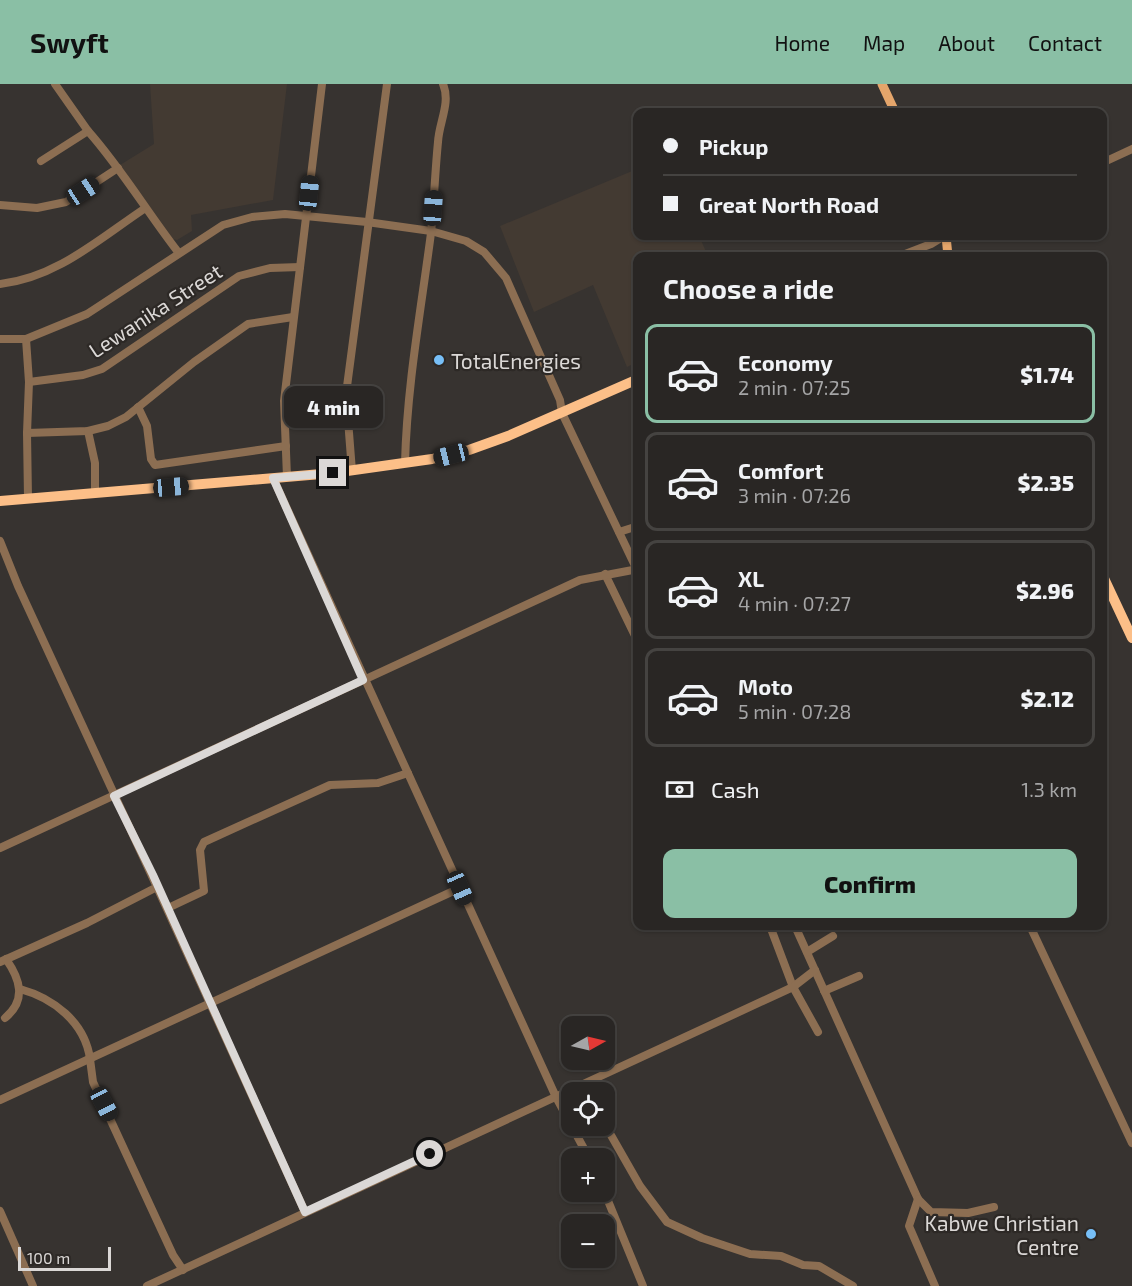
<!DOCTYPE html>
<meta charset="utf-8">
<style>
body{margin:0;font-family:"Exo 2",sans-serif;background:#312e2c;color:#f1f3f6;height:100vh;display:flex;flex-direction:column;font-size:22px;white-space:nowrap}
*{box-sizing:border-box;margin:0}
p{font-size:20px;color:#a5a5a6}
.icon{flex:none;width:33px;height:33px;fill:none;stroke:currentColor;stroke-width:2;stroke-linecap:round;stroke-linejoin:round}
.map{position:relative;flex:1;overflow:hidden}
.side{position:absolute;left:633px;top:168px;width:474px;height:678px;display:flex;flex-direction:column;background:#292624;border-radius:12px;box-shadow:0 2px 4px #0004,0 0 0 2px #454341}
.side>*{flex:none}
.top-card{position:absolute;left:633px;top:24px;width:474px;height:132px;border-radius:12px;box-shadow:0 2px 4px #0004,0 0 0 2px #454341;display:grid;align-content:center;height:132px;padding:0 30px;background:#292624}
.needle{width:39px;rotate:82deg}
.fabs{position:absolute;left:561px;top:932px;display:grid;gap:12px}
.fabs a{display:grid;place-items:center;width:54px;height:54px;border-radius:12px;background:#292624;box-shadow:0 2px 4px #0004,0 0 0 2px #454341;font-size:30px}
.scale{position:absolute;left:18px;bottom:15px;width:93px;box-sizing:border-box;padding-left:6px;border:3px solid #dbd8d6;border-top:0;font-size:16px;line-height:21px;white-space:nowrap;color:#dbd8d6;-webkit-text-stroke:4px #2d2926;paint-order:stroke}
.end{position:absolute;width:27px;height:27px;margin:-14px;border:8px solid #dbd8d6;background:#111;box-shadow:0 0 0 3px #111}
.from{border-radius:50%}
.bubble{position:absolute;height:42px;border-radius:12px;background:#292624;box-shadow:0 2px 4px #0004,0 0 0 2px #454341;font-size:20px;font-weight:800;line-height:42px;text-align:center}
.car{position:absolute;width:18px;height:36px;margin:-18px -9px;border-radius:8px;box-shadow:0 0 4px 2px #0007;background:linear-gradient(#222 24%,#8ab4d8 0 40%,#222 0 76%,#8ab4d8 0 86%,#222 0)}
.top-card b{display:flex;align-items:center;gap:21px;height:57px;font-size:22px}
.top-card b+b{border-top:2px solid #454341}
.top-card i{width:15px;height:15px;background:#f1f3f6}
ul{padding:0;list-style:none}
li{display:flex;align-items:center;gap:18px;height:99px;margin:0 12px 9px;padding:0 18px;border:3px solid #454341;border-radius:12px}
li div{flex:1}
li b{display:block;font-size:22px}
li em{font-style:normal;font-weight:800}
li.selected{border-color:#8abfa5}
li>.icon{width:54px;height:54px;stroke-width:1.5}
h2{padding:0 30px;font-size:27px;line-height:72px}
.pay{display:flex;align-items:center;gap:15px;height:66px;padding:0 30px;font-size:22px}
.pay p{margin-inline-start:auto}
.button{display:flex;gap:12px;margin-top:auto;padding:12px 30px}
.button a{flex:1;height:69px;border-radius:12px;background:#8abfa5;color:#111;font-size:24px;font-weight:800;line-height:69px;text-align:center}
header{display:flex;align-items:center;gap:36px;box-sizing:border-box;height:84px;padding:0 30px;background:#8abfa5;color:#111}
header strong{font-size:28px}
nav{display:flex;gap:33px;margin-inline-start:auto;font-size:21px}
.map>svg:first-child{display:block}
</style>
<header>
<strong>Swyft</strong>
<nav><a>Home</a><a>Map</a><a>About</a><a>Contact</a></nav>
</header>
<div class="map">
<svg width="1132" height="1202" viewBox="0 0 1132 1202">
<rect width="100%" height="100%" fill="#373330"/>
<g fill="#433a32">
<polygon points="150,0 287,0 273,116 191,131 192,147 177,156 169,154 120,81 154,60"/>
<polygon points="637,85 638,152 699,152 708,172 638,172 637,278 627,283 593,201 534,228 500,142"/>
</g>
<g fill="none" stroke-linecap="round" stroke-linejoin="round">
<g stroke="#8c6e52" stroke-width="8">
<polyline points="55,0 88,47"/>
<path d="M41 77 88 47C121 84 147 128 178 168"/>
<polyline points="1102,79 1132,65"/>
<polyline points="0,121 37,124 66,118 118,84"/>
<polyline points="900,172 931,160 944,152"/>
<path d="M0 200C56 194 99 155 144 125"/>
<polyline points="0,255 26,255 87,230 223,141 252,133 285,130 367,138 431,147 466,157 484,168 506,194 560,316 562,329 638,488"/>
<polyline points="26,255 29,298 27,349 88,347 108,342 126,333 194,278 248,240 293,233"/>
<polyline points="29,298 83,291 102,285 239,192 270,184 300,183"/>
<polyline points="138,323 147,342 151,375 155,381 286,362"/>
<polyline points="88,347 95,379 95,408"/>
<polyline points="27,349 28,414"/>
<path d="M405 379C407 301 421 226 431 149 434 119 435 88 438 58 439 38 451 19 443 0"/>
<polyline points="352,387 346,310 387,0"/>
<polyline points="287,393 284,317 322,0"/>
<polyline points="273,394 556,1013 589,1074"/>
<polyline points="619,448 638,442"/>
<polyline points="0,457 18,502 157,803 87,839 0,878"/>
<polyline points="605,490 638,558"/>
<polyline points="0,764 580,496 638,485"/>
<polyline points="157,803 305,1128"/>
<polyline points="168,824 204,807 200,766 204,758 330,701 378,699 408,689"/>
<polyline points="770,842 793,903 818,948"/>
<polyline points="795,842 918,1115 931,1128 968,1129 994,1123"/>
<polyline points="1030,842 1132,1059"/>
<polyline points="807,868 833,852"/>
<path d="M20 905C53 914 85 938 90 975 91 983 92 990 93 998L173 1171 183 1186"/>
<polyline points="824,907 859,892"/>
<path d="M5 934C27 916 20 895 6 875"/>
<polyline points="0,1016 460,804"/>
<polyline points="604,1039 640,1102 667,1138 702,1154 750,1170 781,1172 803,1181 819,1182 853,1202"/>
<polyline points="604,1107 643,1202"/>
<polyline points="918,1115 909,1142 935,1202"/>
<polyline points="0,1127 33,1202"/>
<polyline points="147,1202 793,903 815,886"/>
</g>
<g stroke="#e4a56b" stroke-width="9">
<polyline points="882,0 895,28"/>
<polyline points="946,152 948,172"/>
</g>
<g stroke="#fcbf88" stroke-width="10">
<polyline points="0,417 333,389 432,375 469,366 508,352 638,295"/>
<polyline points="1102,490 1132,554"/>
</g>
</g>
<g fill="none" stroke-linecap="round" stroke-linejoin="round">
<polyline stroke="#dbd8d6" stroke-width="8" points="333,389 273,394 363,596 114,712 153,791 305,1128 430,1070"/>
</g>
<g fill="#77bff7" stroke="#2d2926" stroke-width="2">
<circle cx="439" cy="276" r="6"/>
<circle cx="1091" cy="1150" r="6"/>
</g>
<g text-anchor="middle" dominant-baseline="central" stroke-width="4.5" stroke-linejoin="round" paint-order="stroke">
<g font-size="21" fill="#dbd8d6" stroke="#2d2926">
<text transform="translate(155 226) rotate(-33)">Lewanika Street</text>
</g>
<g font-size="21" fill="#dbd8d6" stroke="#2d2926" text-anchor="start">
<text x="451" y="276">TotalEnergies</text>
<text x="1079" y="1138" text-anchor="end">Kabwe Christian<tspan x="1079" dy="24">Centre</tspan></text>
</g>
</g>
</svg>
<div class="fabs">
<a><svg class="needle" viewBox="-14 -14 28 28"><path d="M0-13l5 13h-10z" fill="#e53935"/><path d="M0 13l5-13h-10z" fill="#a5a5a6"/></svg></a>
<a><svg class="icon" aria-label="locate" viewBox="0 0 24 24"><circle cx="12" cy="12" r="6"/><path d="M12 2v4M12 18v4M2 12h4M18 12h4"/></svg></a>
<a>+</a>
<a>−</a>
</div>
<div class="scale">100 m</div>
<i class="end from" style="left:430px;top:1070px"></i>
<i class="end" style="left:333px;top:389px"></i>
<div class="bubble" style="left:284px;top:302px;width:99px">4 min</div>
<i class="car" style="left:83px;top:107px;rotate:57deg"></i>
<i class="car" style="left:309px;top:109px;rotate:6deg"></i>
<i class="car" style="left:433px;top:124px;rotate:4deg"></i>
<i class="car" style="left:451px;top:371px;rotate:256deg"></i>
<i class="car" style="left:171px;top:403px;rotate:85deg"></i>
<i class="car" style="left:460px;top:804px;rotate:156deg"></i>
<i class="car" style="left:104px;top:1020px;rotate:152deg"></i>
<div class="top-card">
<b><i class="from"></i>Pickup</b>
<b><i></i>Great North Road</b>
</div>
<section class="side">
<h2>Choose a ride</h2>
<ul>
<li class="selected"><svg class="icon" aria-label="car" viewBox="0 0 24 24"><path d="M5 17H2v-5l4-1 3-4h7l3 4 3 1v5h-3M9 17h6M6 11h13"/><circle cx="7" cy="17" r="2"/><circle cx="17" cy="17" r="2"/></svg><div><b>Economy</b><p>2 min · 07:25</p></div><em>$1.74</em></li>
<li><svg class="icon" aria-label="car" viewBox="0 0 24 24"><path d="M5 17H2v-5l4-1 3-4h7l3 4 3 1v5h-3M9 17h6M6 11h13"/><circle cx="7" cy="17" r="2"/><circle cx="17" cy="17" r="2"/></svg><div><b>Comfort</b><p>3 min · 07:26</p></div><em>$2.35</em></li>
<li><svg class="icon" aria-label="car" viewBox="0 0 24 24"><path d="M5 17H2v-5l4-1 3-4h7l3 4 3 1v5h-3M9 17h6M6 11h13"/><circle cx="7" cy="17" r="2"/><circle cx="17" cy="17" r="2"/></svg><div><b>XL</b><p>4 min · 07:27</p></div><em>$2.96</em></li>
<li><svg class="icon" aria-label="car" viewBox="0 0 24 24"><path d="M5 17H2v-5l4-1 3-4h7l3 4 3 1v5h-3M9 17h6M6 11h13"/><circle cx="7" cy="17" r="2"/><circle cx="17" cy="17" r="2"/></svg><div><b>Moto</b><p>5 min · 07:28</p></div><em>$2.12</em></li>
</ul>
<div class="pay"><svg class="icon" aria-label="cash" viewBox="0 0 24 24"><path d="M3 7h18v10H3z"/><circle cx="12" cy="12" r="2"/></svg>Cash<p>1.3 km</p></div>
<div class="button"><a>Confirm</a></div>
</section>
</div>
